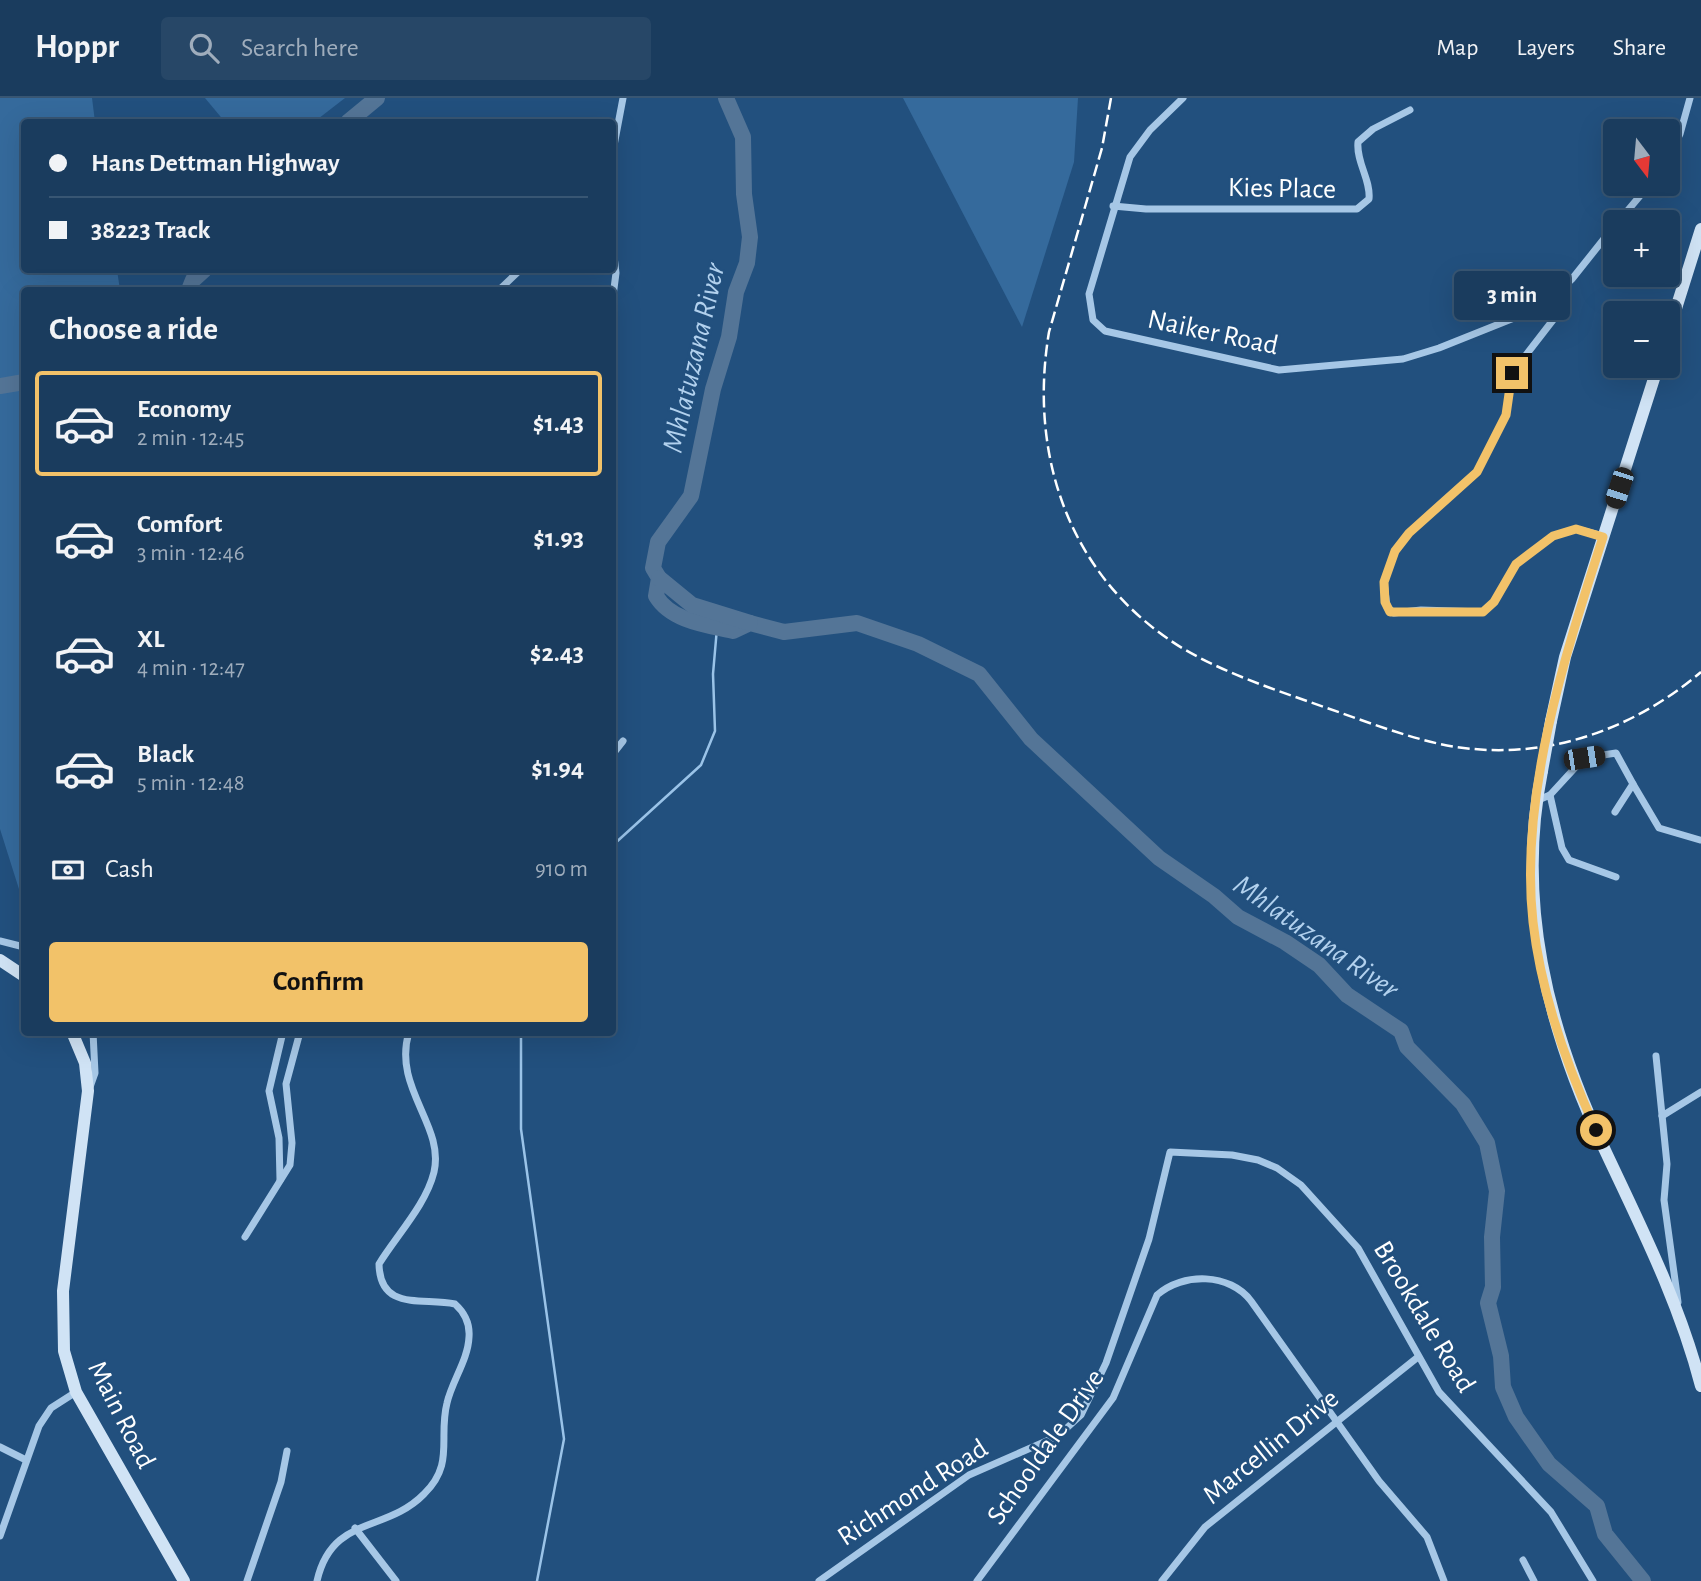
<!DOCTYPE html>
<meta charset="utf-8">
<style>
body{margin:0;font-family:"Alegreya Sans",sans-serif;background:#274767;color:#f1f3f6;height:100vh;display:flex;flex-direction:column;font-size:26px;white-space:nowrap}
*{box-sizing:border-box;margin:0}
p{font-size:23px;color:#9fadbc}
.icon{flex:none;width:38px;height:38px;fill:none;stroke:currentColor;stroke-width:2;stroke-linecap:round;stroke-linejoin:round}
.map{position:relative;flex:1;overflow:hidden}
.side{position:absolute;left:21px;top:189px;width:595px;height:749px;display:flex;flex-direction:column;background:#1a3c5e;border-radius:7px;box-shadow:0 7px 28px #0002,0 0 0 2px #385673}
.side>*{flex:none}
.guide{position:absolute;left:21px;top:21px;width:595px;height:154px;border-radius:7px;box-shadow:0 7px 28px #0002,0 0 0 2px #385673;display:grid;align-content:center;height:154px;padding:0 28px;background:#1a3c5e}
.needle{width:46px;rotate:164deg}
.controls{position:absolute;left:1603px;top:21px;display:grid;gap:14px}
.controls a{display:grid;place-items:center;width:77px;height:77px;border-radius:7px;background:#1a3c5e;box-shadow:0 7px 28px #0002,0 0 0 2px #385673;font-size:35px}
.end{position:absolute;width:32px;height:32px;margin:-16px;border:9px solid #f2c269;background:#111;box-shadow:0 0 0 4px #111}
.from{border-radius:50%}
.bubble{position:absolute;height:49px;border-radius:7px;background:#1a3c5e;box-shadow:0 7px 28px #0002,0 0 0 2px #385673;font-size:23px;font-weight:700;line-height:49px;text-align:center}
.car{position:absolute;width:21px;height:42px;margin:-21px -10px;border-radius:9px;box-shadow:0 0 5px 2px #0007;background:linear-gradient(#222 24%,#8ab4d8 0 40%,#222 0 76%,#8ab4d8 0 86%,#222 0)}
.guide b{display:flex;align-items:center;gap:24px;height:66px;font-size:26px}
.guide b+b{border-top:2px solid #385673}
.guide i{width:18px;height:18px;background:#f1f3f6}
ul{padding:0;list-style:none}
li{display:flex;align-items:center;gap:21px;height:105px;margin:0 14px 10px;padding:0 14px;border:4px solid transparent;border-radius:7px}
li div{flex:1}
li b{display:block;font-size:26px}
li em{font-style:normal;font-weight:700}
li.selected{border-color:#f2c269}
li>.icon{width:63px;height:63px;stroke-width:1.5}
h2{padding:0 28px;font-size:32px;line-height:84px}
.pay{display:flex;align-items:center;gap:18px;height:77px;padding:0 28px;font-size:26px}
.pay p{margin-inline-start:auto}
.action{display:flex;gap:14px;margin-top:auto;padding:14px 28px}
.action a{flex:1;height:80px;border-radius:7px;background:#f2c269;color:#111;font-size:28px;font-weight:700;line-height:80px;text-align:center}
header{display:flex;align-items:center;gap:42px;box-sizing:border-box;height:98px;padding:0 35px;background:#1a3c5e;border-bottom:2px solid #385673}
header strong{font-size:33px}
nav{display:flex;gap:38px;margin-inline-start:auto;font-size:24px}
.search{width:490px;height:63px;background:#274767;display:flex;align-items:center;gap:18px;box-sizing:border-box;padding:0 24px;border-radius:7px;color:#9fadbc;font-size:26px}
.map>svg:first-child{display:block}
</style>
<header>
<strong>Hoppr</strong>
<div class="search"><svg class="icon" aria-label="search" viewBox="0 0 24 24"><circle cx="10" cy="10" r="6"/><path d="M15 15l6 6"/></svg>Search here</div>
<nav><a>Map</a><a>Layers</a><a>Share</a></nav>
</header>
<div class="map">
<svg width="1701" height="1483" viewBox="0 0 1701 1483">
<rect width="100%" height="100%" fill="#22507e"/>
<g fill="#356a9c">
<polygon points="0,0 92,0 95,24 24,24 24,172 117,172 120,192 24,192 24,807 0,731"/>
<polygon points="205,0 345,0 314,24 225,24"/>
<polygon points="903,0 1078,0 1074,64 1022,229"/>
</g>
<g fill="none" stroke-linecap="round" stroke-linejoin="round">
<g stroke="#9ac3e8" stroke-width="2.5">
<polyline points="612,748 701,667 715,633 713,576 717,530"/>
<polyline points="521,934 521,1031 564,1341 537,1483"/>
</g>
<g stroke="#547597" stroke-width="16">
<path d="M726 0 743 39 744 96 750 139 747 165 736 194 729 239 713 291 691 398 658 444 653 470 659 480 656 498C671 523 706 527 733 533L750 525 784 534 857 525 918 546 979 576 1031 641 1159 760 1214 798 1238 819 1285 844 1319 867 1347 897 1401 933 1407 949 1463 1006 1487 1045 1497 1093 1492 1139 1493 1189 1488 1205 1501 1258 1503 1289 1516 1319 1549 1366 1597 1408 1605 1436 1643 1483"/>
<polyline points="348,24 377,0"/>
<polyline points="189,192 193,182 204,172"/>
<polyline points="0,288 24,284"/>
<polyline points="659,480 692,507 750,525"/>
</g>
<g stroke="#a6c7e6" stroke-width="7">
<polyline points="1183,0 1150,32 1130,59 1089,196 1093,222 1105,233 1279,272 1403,261 1439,250 1544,208 1572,181 1615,127"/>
<polyline points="612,58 623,0"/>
<polyline points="1668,61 1680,36 1690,0"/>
<path d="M1113 108 1146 111H1357L1369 101C1371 82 1356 64 1358 44L1373 31 1410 12"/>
<polyline points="1618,124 1650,86"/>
<polyline points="612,141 616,175 612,206"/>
<polyline points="499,192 520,172"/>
<polyline points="1554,199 1553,222 1512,275 1506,317 1477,374 1409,435 1395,454 1384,484 1387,509 1394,515 1421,512 1483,514 1494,504 1516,466 1553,438 1576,431 1603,438"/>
<polyline points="612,657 623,643"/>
<polyline points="1633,686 1659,730 1700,742"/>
<polyline points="1550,697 1584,660 1616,655 1633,686 1615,714"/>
<polyline points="1536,703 1550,697 1562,750 1569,762 1616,779"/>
<polyline points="0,843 24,849"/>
<polyline points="1656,958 1667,1066 1664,1102 1678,1204"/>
<polyline points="90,989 95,975 93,934"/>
<polyline points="1662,1018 1701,994"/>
<polyline points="280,1082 279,1040 269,993 283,934"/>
<polyline points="245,1139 290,1067 292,1045 286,986 300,934"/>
<polyline points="0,1349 26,1362"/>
<polyline points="355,1430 396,1483"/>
<polyline points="0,1438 39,1328 51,1310 76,1294"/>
<polyline points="1523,1462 1534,1483"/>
<polyline points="247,1483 281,1384 287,1353"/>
<path d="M317 1483C332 1417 386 1435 424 1396 455 1366 438 1340 447 1305 452 1283 468 1262 469 1239 470 1226 465 1215 455 1206 423 1199 380 1214 379 1166 396 1138 426 1107 434 1074 445 1027 392 990 409 934"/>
<polyline points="819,1483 969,1377 1058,1338 1081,1317 1106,1265 1149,1141 1170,1054 1232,1057 1258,1062 1277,1070 1301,1087 1358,1150 1439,1294 1551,1414 1593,1483"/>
<path d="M977 1483 1113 1300 1157 1197C1183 1174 1230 1175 1251 1203L1379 1383 1427 1439 1444 1483"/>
<polyline points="1162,1483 1205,1429 1418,1259"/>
</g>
<g stroke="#d0e3f5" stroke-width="12">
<polyline points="1668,236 1701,131"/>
<polyline points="1551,623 1565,559 1658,268"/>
<path d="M1542 673C1516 803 1547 929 1603 1048 1640 1127 1679 1203 1701 1288"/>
<polyline points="0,862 24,878"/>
<polyline points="72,934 85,965 88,993 63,1193 64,1253 76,1294 184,1483"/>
</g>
<path stroke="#fff" stroke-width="2.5" stroke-dasharray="12 5" stroke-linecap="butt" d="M1111 0 1102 50 1049 234C1028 359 1070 481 1182 550 1226 576 1276 592 1324 609 1362 622 1400 637 1440 646 1535 666 1628 636 1701 574"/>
<polyline stroke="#d0e3f5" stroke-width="12" points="1542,673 1551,623"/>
</g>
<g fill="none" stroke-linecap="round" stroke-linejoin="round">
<path stroke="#f2c269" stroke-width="9" d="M1512 275 1506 317 1477 374 1409 435 1395 453 1384 484 1385 504 1390 514H1483L1494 504 1516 466 1553 438 1576 431 1603 439C1565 557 1519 698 1533 824 1541 896 1566 966 1596 1032"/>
</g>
<g text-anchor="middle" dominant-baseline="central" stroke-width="5" stroke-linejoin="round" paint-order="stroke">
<g font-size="28" fill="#fff" stroke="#22507e">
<text transform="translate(1282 91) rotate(1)">Kies Place</text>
<text transform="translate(1213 235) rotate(12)">Naiker Road</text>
<text transform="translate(1424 1219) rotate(59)">Brookdale Road</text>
<text transform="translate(121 1317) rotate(63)">Main Road</text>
<text transform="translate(1046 1349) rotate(-55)">Schooldale Drive</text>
<text transform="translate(1271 1349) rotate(-39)">Marcellin Drive</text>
<text transform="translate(913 1395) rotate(-33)">Richmond Road</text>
</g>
<g font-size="30" font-style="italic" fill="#b2d1ee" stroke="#22507e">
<text transform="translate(694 260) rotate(-77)">Mhlatuzana River</text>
<text transform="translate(1316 839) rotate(35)">Mhlatuzana River</text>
</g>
</g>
</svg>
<div class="controls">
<a><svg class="needle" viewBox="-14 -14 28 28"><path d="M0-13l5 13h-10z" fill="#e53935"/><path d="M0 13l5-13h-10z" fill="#9fadbc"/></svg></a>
<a>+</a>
<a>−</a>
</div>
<i class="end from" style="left:1596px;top:1032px"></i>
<i class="end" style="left:1512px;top:275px"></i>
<div class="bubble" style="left:1454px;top:173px;width:116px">3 min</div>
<i class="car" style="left:1619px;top:390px;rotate:198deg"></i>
<i class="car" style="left:1584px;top:660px;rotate:81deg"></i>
<div class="guide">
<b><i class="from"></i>Hans Dettman Highway</b>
<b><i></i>38223 Track</b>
</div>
<section class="side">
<h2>Choose a ride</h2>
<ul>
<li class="selected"><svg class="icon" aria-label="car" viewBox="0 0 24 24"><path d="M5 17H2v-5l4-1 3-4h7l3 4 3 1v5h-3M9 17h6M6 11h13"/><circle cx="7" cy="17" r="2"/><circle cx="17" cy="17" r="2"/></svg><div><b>Economy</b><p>2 min · 12:45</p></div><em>$1.43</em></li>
<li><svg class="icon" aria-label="car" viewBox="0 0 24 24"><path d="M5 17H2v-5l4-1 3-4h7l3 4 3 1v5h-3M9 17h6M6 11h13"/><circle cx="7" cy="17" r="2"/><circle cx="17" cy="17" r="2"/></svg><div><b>Comfort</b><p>3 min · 12:46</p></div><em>$1.93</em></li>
<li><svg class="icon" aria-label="car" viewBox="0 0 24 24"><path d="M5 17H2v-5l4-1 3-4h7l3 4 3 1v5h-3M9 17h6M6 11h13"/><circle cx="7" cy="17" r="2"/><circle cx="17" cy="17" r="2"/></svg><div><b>XL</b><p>4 min · 12:47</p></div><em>$2.43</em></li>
<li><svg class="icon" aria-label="car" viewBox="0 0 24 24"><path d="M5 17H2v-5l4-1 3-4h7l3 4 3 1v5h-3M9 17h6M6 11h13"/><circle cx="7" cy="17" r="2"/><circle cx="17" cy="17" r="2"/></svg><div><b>Black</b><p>5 min · 12:48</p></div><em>$1.94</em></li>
</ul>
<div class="pay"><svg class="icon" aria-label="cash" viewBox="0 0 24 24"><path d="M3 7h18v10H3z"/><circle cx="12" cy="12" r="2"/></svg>Cash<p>910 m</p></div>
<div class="action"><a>Confirm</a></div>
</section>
</div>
